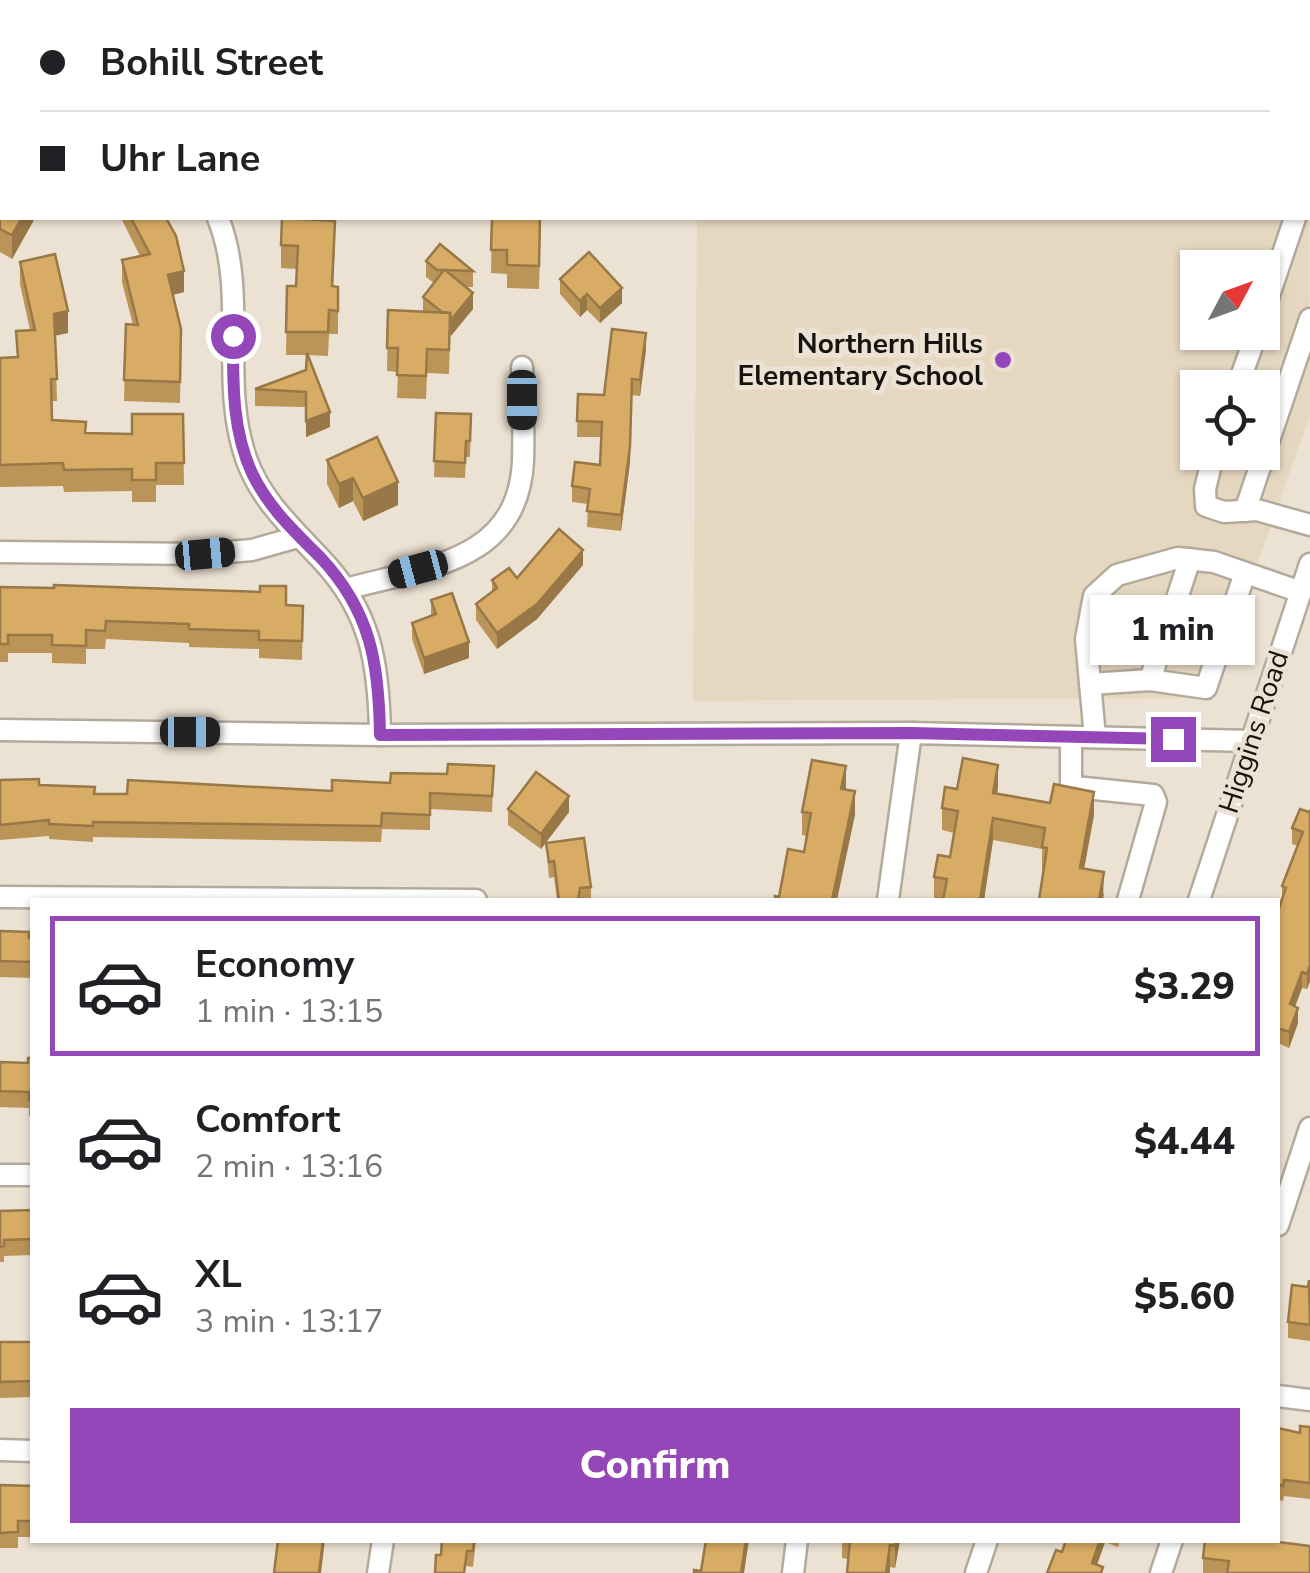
<!DOCTYPE html>
<meta charset="utf-8">
<style>
body{margin:0;font-family:"Nunito Sans",sans-serif;background:#f2f2f2;color:#202124;height:100vh;display:flex;flex-direction:column;font-size:38px;white-space:nowrap}
*{box-sizing:border-box;margin:0}
p{font-size:32px;color:#757577}
.icon{flex:none;width:55px;height:55px;fill:none;stroke:currentColor;stroke-width:2;stroke-linecap:round;stroke-linejoin:round}
.map{position:relative;flex:1;overflow:hidden}
.sheet{position:absolute;left:30px;top:898px;width:1250px;height:645px;display:flex;flex-direction:column;background:#fff;border-radius:0px;box-shadow:0 2px 8px #0004}
.sheet>*{flex:none}
.hud{position:absolute;left:0px;top:0px;width:1310px;height:220px;box-shadow:0 2px 8px #0004;display:grid;align-content:center;height:220px;padding:0 40px;background:#fff}
.needle{width:65px;rotate:49deg}
.buttons{position:absolute;left:1180px;top:250px;display:grid;gap:20px}
.buttons a{display:grid;place-items:center;width:100px;height:100px;border-radius:0px;background:#fff;box-shadow:0 2px 8px #0004;font-size:50px}
.end{position:absolute;width:45px;height:45px;margin:-22px;border:12px solid #9447b8;background:#fff;box-shadow:0 0 0 5px #fff}
.from{border-radius:50%}
.bubble{position:absolute;height:70px;border-radius:0px;background:#fff;box-shadow:0 2px 8px #0004;font-size:32px;font-weight:800;line-height:70px;text-align:center}
.car{position:absolute;width:30px;height:60px;margin:-30px -15px;border-radius:12px;box-shadow:0 0 8px 2px #0007;background:linear-gradient(#222 24%,#8ab4d8 0 40%,#222 0 76%,#8ab4d8 0 86%,#222 0)}
.hud b{display:flex;align-items:center;gap:35px;height:95px;font-size:38px}
.hud b+b{border-top:2px solid #e0e0e0}
.hud i{width:25px;height:25px;background:#202124}
ul{padding:18px 0 0;list-style:none}
li{display:flex;align-items:center;gap:30px;height:140px;margin:0 20px 15px;padding:0 20px;border:5px solid transparent;border-radius:0px}
li div{flex:1}
li b{display:block;font-size:38px}
li em{font-style:normal;font-weight:800}
li.selected{border-color:#9447b8}
li>.icon{width:90px;height:90px;stroke-width:1.5}
.button{display:flex;gap:20px;margin-top:auto;padding:20px 40px}
.button a{flex:1;height:115px;border-radius:0px;background:#9447b8;color:#fff;font-size:40px;font-weight:800;line-height:115px;text-align:center}
.map>svg:first-child{display:block}
</style>
<div class="map">
<svg width="1310" height="1573" viewBox="0 0 1310 1573">
<rect width="100%" height="100%" fill="#ece2d3"/>
<g fill="#e6d7c1" fill-rule="evenodd">
<polygon points="742,0 1024,0 1152,2 742,2"/>
<path d="M1308 6 1310 415 1210 698 693 701 697 218H1308ZM1198 268H1262V332H1198ZM1198 388H1262V452H1198Z"/>
</g>
<g fill="none" stroke-linecap="round" stroke-linejoin="round">
<g stroke="#b3aa9b" stroke-width="25">
<g id="minor">
<polyline points="109,0 110,2"/>
<polyline points="1308,181 1310,173"/>
<path d="M218 218C249 295 218 382 247 461 262 501 292 528 320 558 371 611 379 664 380 735"/>
<polyline points="1262,316 1295,218"/>
<polyline points="1237,388 1257,332"/>
<polyline points="1214,452 1205,489 1206,506 1224,512 1257,510 1310,525"/>
<polyline points="1245,511 1310,319"/>
<polyline points="0,552 205,554 252,550 298,537"/>
<polyline points="1190,559 1150,680 1206,688 1245,573"/>
<path d="M346 589C425 567 518 563 523 461 524 430 523 398 522 367"/>
<polyline points="1090,684 1150,680"/>
<polyline points="0,730 380,735 911,733 1251,741"/>
<polyline points="1071,737 1071,783 1075,787 1153,795 1156,802 1128,900"/>
<polyline points="1095,737 1086,639 1094,596 1117,575 1178,558 1214,562 1301,592"/>
<polyline points="0,897 476,900"/>
<polyline points="888,900 911,733"/>
<polyline points="1199,900 1310,564"/>
<polyline points="0,1175 32,1175"/>
<polyline points="1278,1225 1310,1128"/>
<polyline points="1278,1396 1310,1400"/>
<polyline points="0,1450 32,1451"/>
<polyline points="378,1573 383,1540"/>
<polyline points="793,1573 797,1540"/>
<polyline points="976,1573 987,1540"/>
<polyline points="1161,1573 1172,1540"/>
</g>
</g>
<use href="#minor" stroke="#fff" stroke-width="20"/>
</g>
<g fill="#bb9457">
<rect x="173" y="0" width="202" height="2"/>
<polygon points="0,166 2,218 35,218 12,259 0,252"/>
<polygon points="121,218 166,218 184,292 173,295 181,329 180,403 124,401 126,324 133,325 122,282 122,260 140,256"/>
<polygon points="492,218 541,218 539,289 507,288 507,274 491,273"/>
<polygon points="335,244 333,286 338,287 338,334 329,334 328,356 308,355 330,427 306,437 306,407 255,406 255,389 306,370 307,355 286,355 287,286 296,286 297,269 281,268 281,245"/>
<polygon points="426,261 473,271 473,287 465,287 473,309 450,335 449,374 427,373 426,399 397,398 398,372 387,371 388,310 423,312 423,297 434,283 426,277"/>
<polygon points="20,262 68,333 55,335 57,401 51,401 52,420 86,433 132,434 183,414 184,485 156,485 156,502 132,502 132,491 64,492 63,486 0,487 0,358 17,357 16,331 30,330 20,284"/>
<polygon points="560,279 622,303 600,323 587,310 580,317 560,294"/>
<polygon points="646,349 640,396 632,395 630,462 621,531 587,527 588,504 572,502 572,486 600,465 601,437 577,437 578,394 604,395"/>
<polygon points="436,413 471,414 470,457 466,457 465,478 434,477"/>
<polygon points="327,460 398,505 363,521 353,501 339,508 327,484"/>
<polygon points="583,565 537,619 497,649 476,620 476,604 492,592 492,580 517,578"/>
<polygon points="0,587 303,606 302,660 259,658 259,649 189,647 189,643 106,639 105,649 86,649 86,664 52,663 52,653 8,653 8,662 0,662"/>
<polygon points="431,600 469,658 424,674 412,639 412,623 431,616"/>
<polygon points="494,766 492,812 430,809 430,830 382,829 381,842 93,837 93,842 49,839 49,836 0,840 0,780 94,794 127,794 332,791"/>
<polygon points="998,787 997,794 1094,815 1084,869 1104,894 1103,900 1039,900 1043,869 1042,869 1042,849 993,840 984,900 934,899 934,877 950,857 954,833 942,830 942,808 957,789"/>
<polygon points="846,790 855,815 779,897 804,852 807,836 802,835 802,812"/>
<polygon points="508,809 569,812 541,849 508,825"/>
<polygon points="1310,810 1310,981 1307,989 1302,988 1295,1006 1298,1023 1289,1048 1278,1043 1278,911 1282,899 1282,886 1298,846 1292,844 1292,828"/>
<polygon points="546,843 591,887 591,900 557,900 554,877 549,878"/>
<polygon points="0,931 32,938 32,978 0,977"/>
<polygon points="32,1058 32,1116 29,1116 29,1108 0,1107 0,1062 28,1063"/>
<polygon points="32,1210 32,1255 4,1256 4,1262 0,1262 0,1211"/>
<polygon points="1310,1280 1310,1341 1288,1338 1288,1322 1308,1287"/>
<polygon points="0,1342 32,1342 32,1397 0,1398"/>
<polygon points="1310,1427 1310,1499 1284,1496 1283,1501 1278,1500 1278,1428 1300,1433"/>
<polygon points="0,1485 32,1486 32,1537 18,1537 18,1548 0,1548"/>
<polygon points="88,1540 135,1540 135,1541 89,1543"/>
<polygon points="476,1540 473,1567 467,1566 441,1555"/>
<polygon points="842,1540 900,1540 895,1568 842,1558"/>
<polygon points="1066,1540 1120,1540 1118,1547 1105,1542 1097,1565 1103,1573"/>
<polygon points="1203,1558 1310,1573 1203,1573"/>
</g>
<g fill="#987847">
<polygon points="2,46 2,69 0,71 0,47"/>
<polygon points="2,73 2,96 0,98 0,74"/>
<polygon points="22,218 35,218 12,259 12,235"/>
<polygon points="184,271 184,292 168,296 168,275"/>
<polygon points="622,288 622,303 600,323 600,308"/>
<polygon points="473,293 473,309 451,336 451,320"/>
<polygon points="587,294 587,310 580,317 580,301"/>
<polygon points="68,311 68,333 54,336 54,314"/>
<polygon points="646,333 646,349 640,396 640,380"/>
<polygon points="632,379 630,462 621,531 621,515"/>
<polygon points="330,412 330,427 306,437 306,421"/>
<polygon points="353,478 353,501 339,508 339,484"/>
<polygon points="398,482 398,505 363,521 363,498"/>
<polygon points="583,550 583,565 537,619 497,649 497,633"/>
<polygon points="469,642 469,658 424,674 424,658"/>
<polygon points="998,765 998,787 993,815 993,793"/>
<polygon points="846,766 846,789 841,789"/>
<polygon points="855,791 855,815 837,900 832,900"/>
<polygon points="1094,792 1094,815 1080,890 1080,868"/>
<polygon points="569,796 569,812 541,849 541,834"/>
<polygon points="993,818 993,840 984,900 980,900"/>
<polygon points="1104,872 1103,900 1099,900"/>
<polygon points="1310,965 1310,981 1307,989 1307,974"/>
<polygon points="1302,972 1302,988 1290,1020 1290,1004"/>
<polygon points="1298,1008 1298,1023 1289,1048 1289,1032"/>
<polygon points="323,1540 325,1540 321,1573 319,1573"/>
<polygon points="746,1540 749,1540 744,1573 741,1573"/>
<polygon points="896,1540 900,1540 895,1568 895,1546"/>
<polygon points="1100,1540 1105,1540 1105,1542 1094,1573 1092,1563"/>
<polygon points="890,1545 890,1573 886,1573"/>
</g>
<g fill="#d9ac65" stroke="#987847" stroke-width="2.5">
<polygon points="7,0 69,0 71,2 7,2"/>
<rect x="202" y="0" width="173" height="2"/>
<polygon points="461,0 638,0 639,2 462,2"/>
<polygon points="2,5 2,46 0,47 0,6"/>
<polygon points="0,166 2,168 2,218 22,218 12,235 0,229"/>
<polygon points="131,218 166,218 176,236 184,271 168,275 181,329 180,382 124,380 126,324 138,325 122,260 150,254"/>
<polygon points="282,218 335,221 332,286 338,287 338,311 329,310 328,332 286,332 287,286 296,286 298,246 281,245"/>
<polygon points="492,218 540,218 539,266 507,265 507,250 491,250"/>
<polygon points="440,244 473,271 445,270 473,293 451,320 450,313 442,312 423,297 444,270 437,270 426,261"/>
<polygon points="589,252 622,288 600,308 587,294 580,301 560,279"/>
<polygon points="55,254 68,311 54,314 57,379 51,379 52,420 86,422 85,433 132,434 132,414 183,414 184,463 156,463 156,480 132,480 132,469 64,470 63,463 0,465 0,358 18,357 16,331 35,330 20,262"/>
<polygon points="388,310 450,313 449,350 427,349 426,376 397,375 398,348 387,348"/>
<polygon points="612,329 646,333 640,380 632,379 630,446 621,515 587,511 590,489 572,486 575,462 600,465 602,422 577,421 578,394 604,395"/>
<polygon points="307,353 330,412 306,421 306,392 255,389 306,370"/>
<polygon points="436,413 471,414 470,441 466,441 465,463 434,461"/>
<polygon points="377,437 398,482 363,498 353,478 339,484 327,460"/>
<polygon points="559,529 583,550 537,604 497,633 476,604 497,588 492,580 509,568 517,578"/>
<polygon points="54,585 260,592 260,586 286,586 286,605 303,606 302,641 259,640 259,631 189,629 189,624 106,621 105,631 86,630 86,646 52,645 52,635 8,635 8,644 0,644 0,587 54,588"/>
<polygon points="452,593 469,642 424,658 412,623 436,614 431,600"/>
<polygon points="963,758 998,765 993,793 1050,803 1054,784 1094,792 1080,868 1104,872 1099,900 1039,900 1047,848 1042,847 1045,828 993,818 980,900 943,900 947,879 934,877 938,855 950,857 958,811 942,808 945,787 957,789"/>
<polygon points="812,760 846,766 841,789 855,791 832,900 775,900 775,896 779,897 788,849 804,852 811,813 802,812"/>
<polygon points="448,764 494,766 492,796 430,793 430,815 382,813 381,826 93,822 93,826 49,824 49,820 0,825 0,780 39,779 39,785 95,787 94,794 127,794 128,780 332,791 332,780 390,783 391,773 447,774"/>
<polygon points="536,772 569,796 541,834 508,809"/>
<polygon points="1300,809 1309,812 1310,810 1310,965 1307,974 1302,972 1290,1004 1298,1008 1289,1032 1278,1028 1278,911 1286,888 1282,886 1303,832 1292,828"/>
<polygon points="584,838 591,887 580,888 578,900 559,900 554,861 549,862 546,843"/>
<polygon points="0,931 29,932 29,938 32,938 32,962 0,961"/>
<polygon points="28,1058 32,1058 32,1100 29,1100 29,1092 0,1091 0,1062 28,1063"/>
<polygon points="32,1210 32,1239 4,1240 4,1246 0,1247 0,1211"/>
<polygon points="1309,1280 1310,1325 1288,1322 1292,1285 1308,1287"/>
<polygon points="0,1342 32,1342 32,1381 0,1382"/>
<polygon points="1300,1426 1310,1427 1310,1483 1284,1480 1283,1486 1278,1484 1278,1428 1300,1433"/>
<polygon points="0,1485 32,1486 32,1521 18,1521 18,1532 0,1533"/>
<polygon points="278,1540 323,1540 319,1573 274,1573"/>
<polygon points="442,1540 474,1540 473,1551 467,1551 464,1573 435,1573 436,1555 441,1555"/>
<polygon points="706,1540 746,1540 741,1573 694,1573 694,1570 701,1571"/>
<polygon points="850,1540 896,1540 895,1546 890,1545 886,1573 847,1573"/>
<polygon points="1066,1540 1100,1540 1092,1563 1103,1567 1101,1573 1047,1573 1056,1550 1062,1552"/>
<polygon points="1205,1540 1262,1540 1310,1546 1310,1573 1227,1573 1229,1561 1203,1558"/>
</g>
<g fill="none" stroke-linecap="round" stroke-linejoin="round">
<path stroke="#9447b8" stroke-width="12" d="M233 336C233 383 232 430 252 473 268 507 294 531 320 557 371 611 379 664 380 735L911 733 1173 739"/>
</g>
<circle fill="#9447b8" stroke="#ece2d3" stroke-width="4" cx="1003" cy="360" r="10"/>
<g text-anchor="middle" dominant-baseline="central" stroke-width="10" stroke-linejoin="round" paint-order="stroke">
<g font-size="28" font-weight="bold" fill="#16130e" stroke="#ece2d3" text-anchor="end">
<text x="983" y="344">Northern Hills<tspan x="983" dy="32">Elementary School</tspan></text>
</g>
<g font-size="28" fill="#16130e" stroke="#ece2d3">
<text transform="translate(1254 732) rotate(-72)">Higgins Road</text>
</g>
</g>
</svg>
<div class="buttons">
<a><svg class="needle" viewBox="-14 -14 28 28"><path d="M0-13l5 13h-10z" fill="#e53935"/><path d="M0 13l5-13h-10z" fill="#757577"/></svg></a>
<a><svg class="icon" aria-label="locate" viewBox="0 0 24 24"><circle cx="12" cy="12" r="6"/><path d="M12 2v4M12 18v4M2 12h4M18 12h4"/></svg></a>
</div>
<i class="end from" style="left:233px;top:336px"></i>
<i class="end" style="left:1173px;top:739px"></i>
<div class="bubble" style="left:1090px;top:595px;width:165px">1 min</div>
<i class="car" style="left:522px;top:400px;rotate:180deg"></i>
<i class="car" style="left:205px;top:554px;rotate:85deg"></i>
<i class="car" style="left:418px;top:569px;rotate:255deg"></i>
<i class="car" style="left:190px;top:732px;rotate:90deg"></i>
<div class="hud">
<b><i class="from"></i>Bohill Street</b>
<b><i></i>Uhr Lane</b>
</div>
<section class="sheet">
<ul>
<li class="selected"><svg class="icon" aria-label="car" viewBox="0 0 24 24"><path d="M5 17H2v-5l4-1 3-4h7l3 4 3 1v5h-3M9 17h6M6 11h13"/><circle cx="7" cy="17" r="2"/><circle cx="17" cy="17" r="2"/></svg><div><b>Economy</b><p>1 min · 13:15</p></div><em>$3.29</em></li>
<li><svg class="icon" aria-label="car" viewBox="0 0 24 24"><path d="M5 17H2v-5l4-1 3-4h7l3 4 3 1v5h-3M9 17h6M6 11h13"/><circle cx="7" cy="17" r="2"/><circle cx="17" cy="17" r="2"/></svg><div><b>Comfort</b><p>2 min · 13:16</p></div><em>$4.44</em></li>
<li><svg class="icon" aria-label="car" viewBox="0 0 24 24"><path d="M5 17H2v-5l4-1 3-4h7l3 4 3 1v5h-3M9 17h6M6 11h13"/><circle cx="7" cy="17" r="2"/><circle cx="17" cy="17" r="2"/></svg><div><b>XL</b><p>3 min · 13:17</p></div><em>$5.60</em></li>
</ul>
<div class="button"><a>Confirm</a></div>
</section>
</div>
